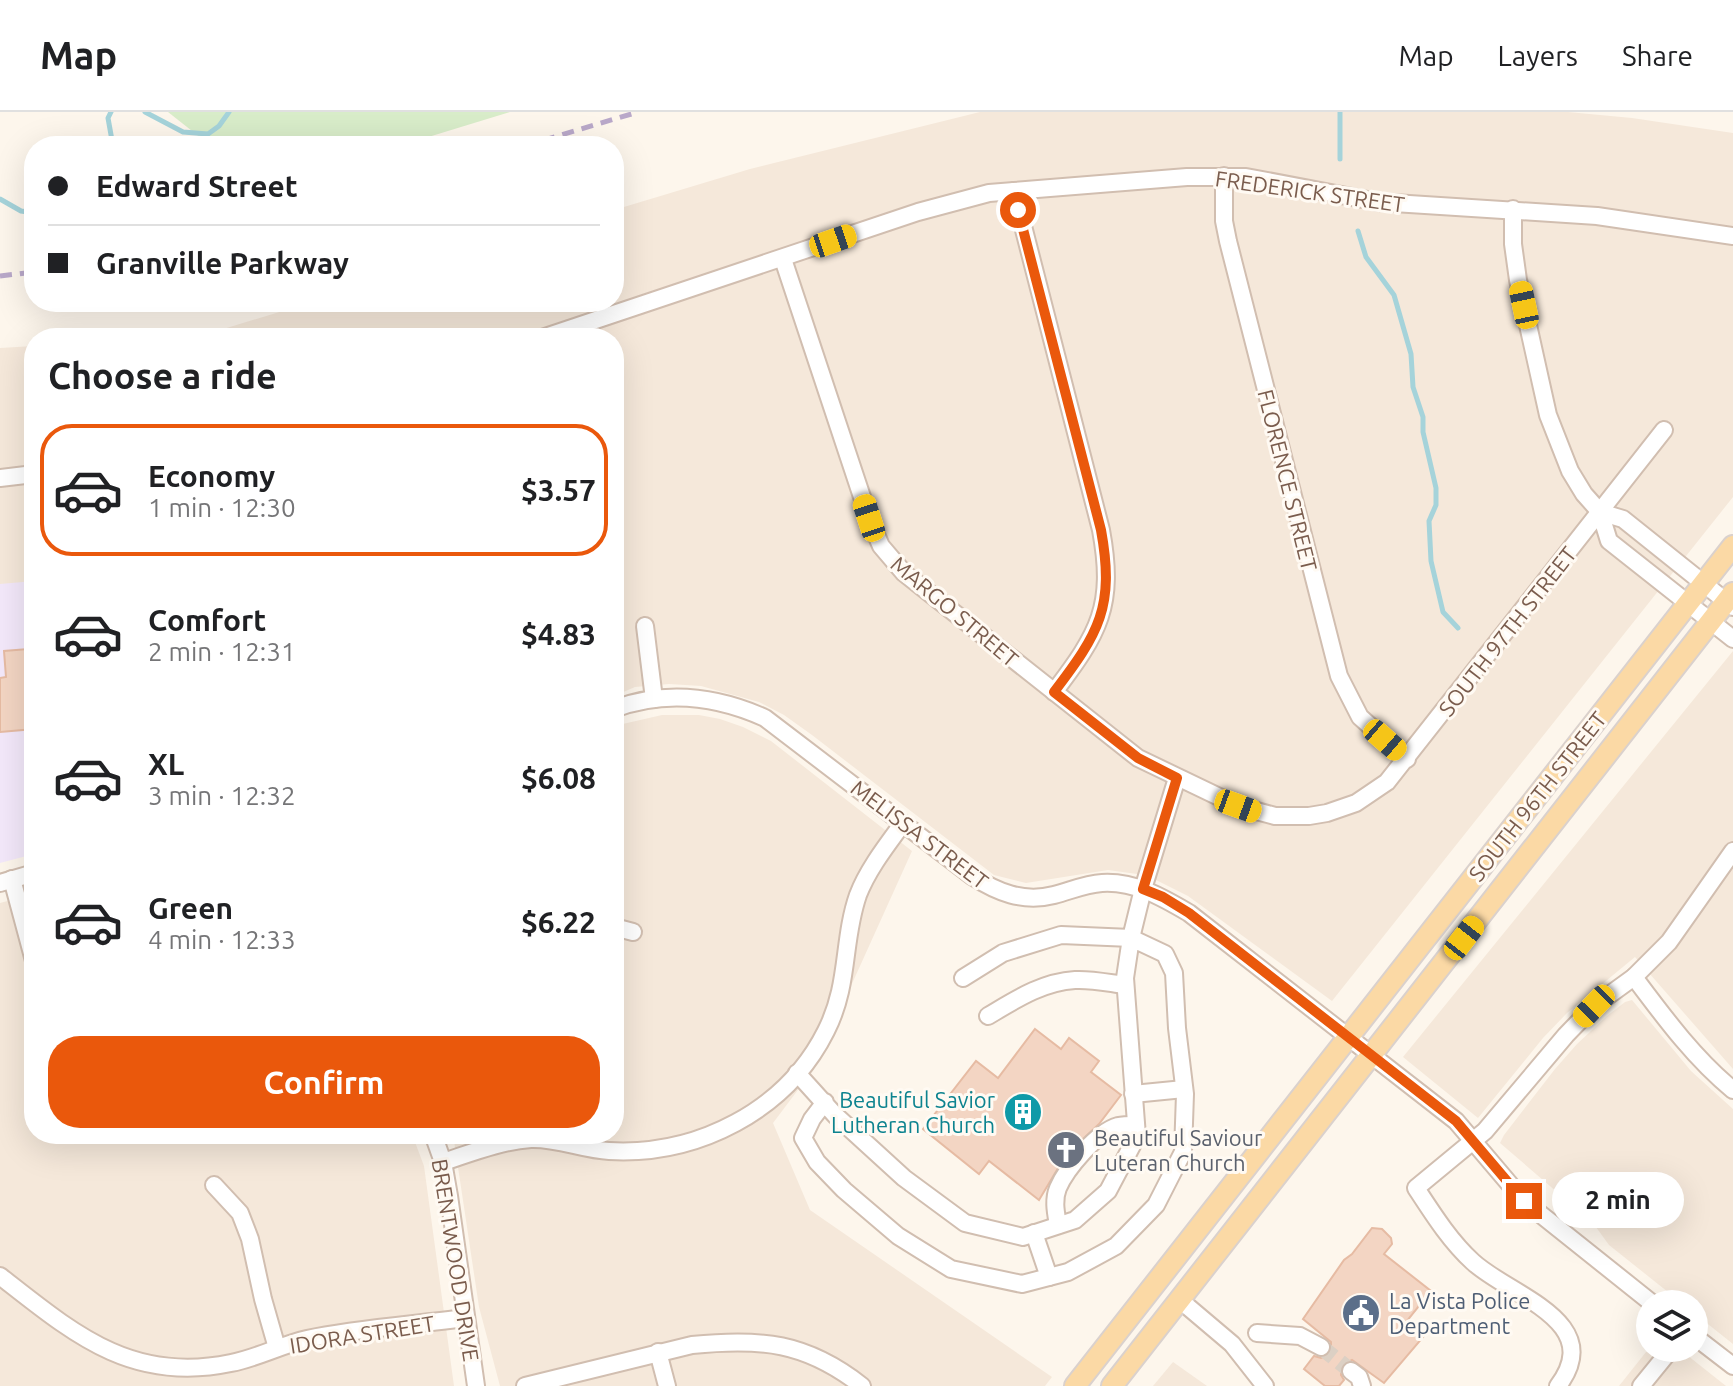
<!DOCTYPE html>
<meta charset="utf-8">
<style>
body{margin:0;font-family:Ubuntu,sans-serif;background:#f2f2f2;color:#202124;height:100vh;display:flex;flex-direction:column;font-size:30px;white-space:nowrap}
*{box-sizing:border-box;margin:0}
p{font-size:26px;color:#757577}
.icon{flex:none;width:44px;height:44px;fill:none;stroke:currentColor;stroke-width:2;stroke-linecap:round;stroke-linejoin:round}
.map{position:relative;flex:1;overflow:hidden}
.sheet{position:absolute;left:24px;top:216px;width:600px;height:816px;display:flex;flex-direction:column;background:#fff;border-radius:32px;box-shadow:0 8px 32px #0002}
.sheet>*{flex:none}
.guide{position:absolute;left:24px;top:24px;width:600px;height:176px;border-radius:32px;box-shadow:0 8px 32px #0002;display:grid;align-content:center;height:176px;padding:0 24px;background:#fff}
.buttons{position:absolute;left:1636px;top:1178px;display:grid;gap:16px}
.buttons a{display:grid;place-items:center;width:72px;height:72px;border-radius:50%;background:#fff;box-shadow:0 8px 32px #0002;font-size:40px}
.end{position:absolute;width:36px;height:36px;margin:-18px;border:10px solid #ea580c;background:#fff;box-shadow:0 0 0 4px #fff}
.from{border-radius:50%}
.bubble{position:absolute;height:56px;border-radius:28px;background:#fff;box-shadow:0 8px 32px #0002;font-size:26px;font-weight:700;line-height:56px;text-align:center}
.car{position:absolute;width:24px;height:48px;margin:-24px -12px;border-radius:10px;box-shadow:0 0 6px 2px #0007;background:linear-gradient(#f5c518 24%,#345 0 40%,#f5c518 0 76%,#345 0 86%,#f5c518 0)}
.guide b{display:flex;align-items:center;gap:28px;height:76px;font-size:30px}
.guide b+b{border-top:2px solid #e0e0e0}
.guide i{width:20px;height:20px;background:#202124}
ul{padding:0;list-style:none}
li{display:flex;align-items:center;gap:24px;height:132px;margin:0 16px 12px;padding:0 8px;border:4px solid transparent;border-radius:32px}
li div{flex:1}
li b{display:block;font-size:30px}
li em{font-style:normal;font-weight:700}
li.current{border-color:#ea580c}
li>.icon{width:72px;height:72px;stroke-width:1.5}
h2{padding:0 24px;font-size:36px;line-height:96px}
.primary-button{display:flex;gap:16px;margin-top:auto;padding:16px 24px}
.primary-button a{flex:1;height:92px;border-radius:32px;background:#ea580c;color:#fff;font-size:32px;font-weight:700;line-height:92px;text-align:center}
header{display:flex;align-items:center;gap:48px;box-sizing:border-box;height:112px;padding:0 40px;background:#fff;border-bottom:2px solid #e0e0e0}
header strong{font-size:38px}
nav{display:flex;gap:44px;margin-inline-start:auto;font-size:28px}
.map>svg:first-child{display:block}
</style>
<header>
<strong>Map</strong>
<nav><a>Map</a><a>Layers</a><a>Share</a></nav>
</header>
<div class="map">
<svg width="1733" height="1274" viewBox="0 0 1733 1274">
<rect width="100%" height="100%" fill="#fdf6ec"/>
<g fill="#f5e8da">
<polygon points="980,0 1568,0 1632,6 1733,21 1733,385 1332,889 1188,784 1156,768 1137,762 1108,758 1026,771 994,763 812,623 784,603 759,590 701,574 669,572 635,575 614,584 614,382 624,370 614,365 614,226 194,226 312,190 614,190 614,98 750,57"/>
<polygon points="34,234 34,472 0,477 0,236"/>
<polygon points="1733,539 1733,957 1635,845 1567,901 1543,926 1478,1006 1403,945"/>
<polygon points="662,603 699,603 720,607 743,615 771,629 912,739 813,958 773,1011 810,1098 1052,1265 1045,1274 500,1274 479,1195 453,1022 614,1022 614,614"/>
<polygon points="34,782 34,1022 412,1022 424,1054 454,1274 0,1274 0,791"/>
<polygon points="1632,888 1691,959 1733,997 1733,1232 1694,1201 1694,1192 1683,1192 1609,1133 1593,1111 1500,1031 1504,1023 1555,957 1577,932 1607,904 1625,890"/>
<polygon points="1650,1235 1678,1236 1726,1274 1619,1274"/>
<polygon points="1173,1250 1207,1274 1153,1274"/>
</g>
<polygon fill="#f3e8fa" points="34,469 34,742 0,751 0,472"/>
<polygon fill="#d8ecc9" points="168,0 510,0 399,34 211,34"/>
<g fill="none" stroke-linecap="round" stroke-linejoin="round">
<g stroke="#a5d3da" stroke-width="5">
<polyline points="111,0 108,6 113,34"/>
<polyline points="145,0 183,20 208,22 219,14 229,0"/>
<polyline points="1340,47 1340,0"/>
<polyline points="0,87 21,99 34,101"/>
<polyline points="1358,119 1366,145 1394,183 1411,242 1413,275 1423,305 1423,320 1436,376 1436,393 1429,409 1431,449 1443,500 1458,516"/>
</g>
</g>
<g fill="#f3d5c3" stroke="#e6bba3" stroke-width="2">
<polygon points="28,537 30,557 34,556 34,617 0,620 0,566 6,565 4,539"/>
<polygon points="1035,917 1061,937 1069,926 1099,949 1091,960 1121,983 1099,1012 1066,1043 1039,1088 989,1049 979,1062 923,1017 976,949 998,966"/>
<polygon points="1372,1116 1382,1117 1391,1126 1392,1132 1384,1142 1431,1179 1406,1210 1424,1224 1384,1271 1352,1248 1342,1253 1341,1263 1344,1268 1339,1274 1325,1274 1304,1257 1314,1244 1321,1246 1327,1244 1331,1239 1331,1230 1303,1207 1344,1148 1352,1142"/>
</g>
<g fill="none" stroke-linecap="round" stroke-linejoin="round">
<polyline stroke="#dcd0c4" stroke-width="16" stroke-dasharray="16 8" stroke-linecap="butt" points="1321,1235 1351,1259"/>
<g stroke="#d1beb0" stroke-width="20">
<g id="minor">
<polyline points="1224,64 1224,109 1228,129 1339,564 1360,605 1407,647"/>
<path d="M1014 79 1101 418C1115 494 1099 521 1054 580"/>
<polyline points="1513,97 1513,132 1518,168 1548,303 1570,359 1584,382 1600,400 1609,429 1733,527"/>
<polyline points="783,147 869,406 881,434 904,461 1138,646 1238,694 1275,704 1309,704 1327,701 1356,691 1387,670 1664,318"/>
<polyline points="542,226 918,100 989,81 1014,79 1187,65 1246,65 1378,90 1597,104 1733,124"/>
<polyline points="0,366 34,362"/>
<polyline points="1600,400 1623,407 1733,495"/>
<polyline points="645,514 654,587"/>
<path d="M614 597C665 578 716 584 765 606L972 764C997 780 1023 791 1054 783 1070 779 1085 772 1102 771 1134 769 1162 785 1189 801L1456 1009 1524 1089 1653 1192"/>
<polyline points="12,767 34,849"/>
<polyline points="0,771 34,761"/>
<polyline points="614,815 633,820"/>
<path d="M1634 865C1664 905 1694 946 1733 978"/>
<polyline points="963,866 1003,841 1061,823 1131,826 1143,777 1177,666"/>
<path d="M988 904C1015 888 1042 870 1075 868 1091 867 1109 871 1125 873"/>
<polyline points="797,961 835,1003 904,1066 965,1111 1023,1125 1075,1108 1108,1079 1137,1024 1125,866 1131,826 1165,842 1174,861 1177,916 1185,982 1183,1040 1156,1093 1116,1134 1068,1160 1022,1172 951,1157 898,1124 844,1078 817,1050 803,1026 812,1007 825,990"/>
<polyline points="1133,982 1184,977"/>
<polyline points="433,1022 443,1050 449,1084 476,1274"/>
<path d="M443 1050C471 1041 501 1029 531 1027 558 1026 583 1038 609 1039 697 1044 786 999 826 919 850 872 842 829 858 783 868 757 887 733 903 711"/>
<polyline points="214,1073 240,1101 250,1127 263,1187 277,1236"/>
<path d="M1058 1113C1056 1101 1053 1088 1058 1076 1066 1057 1097 1020 1118 1014 1123 1013 1130 1013 1136 1013"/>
<polyline points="1034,1121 1049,1165"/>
<path d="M0 1164C73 1221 131 1272 231 1251 257 1246 281 1233 307 1227 358 1216 413 1213 465 1206"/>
<polyline points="1180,1188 1232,1232 1265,1274"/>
<polyline points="1257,1221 1300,1224 1321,1235"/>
<polyline points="1694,1224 1733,1254"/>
<polyline points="658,1240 667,1274"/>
<polyline points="1351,1259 1359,1265 1362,1274"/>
<path d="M525 1274 692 1233C761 1226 806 1230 862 1274"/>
<path d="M1558 1274C1607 1209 1510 1184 1473 1150 1450 1129 1433 1102 1416 1076L1485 1019 1566 923 1594 894 1634 865 1669 830 1733 739"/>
<polyline points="1641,1274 1672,1236"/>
</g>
</g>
<g stroke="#dad1cd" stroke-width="24">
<g id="major">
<polyline points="1075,1274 1733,434"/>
<polyline points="1112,1274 1733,481"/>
</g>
</g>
<use href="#minor" stroke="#fff" stroke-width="16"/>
<use href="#major" stroke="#fbd9a5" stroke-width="20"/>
<g stroke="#b9a8c9" stroke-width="5" stroke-dasharray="12 8" stroke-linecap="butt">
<polyline points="524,34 638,0"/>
<polyline points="0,164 34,160"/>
</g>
</g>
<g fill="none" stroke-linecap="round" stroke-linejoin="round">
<path stroke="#ea580c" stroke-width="10" d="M1018 98 1101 418C1115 495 1099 521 1054 580L1138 646 1177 666 1143 777 1163 785 1189 801 1456 1009 1524 1089"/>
</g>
<defs>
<g id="building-disc" transform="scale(2)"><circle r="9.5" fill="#0f9aa8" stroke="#fffaf3"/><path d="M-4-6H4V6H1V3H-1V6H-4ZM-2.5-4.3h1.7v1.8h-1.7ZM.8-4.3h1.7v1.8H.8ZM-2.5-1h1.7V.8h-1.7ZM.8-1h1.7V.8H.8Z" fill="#fff"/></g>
<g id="church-disc" transform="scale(2)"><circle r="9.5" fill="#6b7280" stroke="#fffaf3"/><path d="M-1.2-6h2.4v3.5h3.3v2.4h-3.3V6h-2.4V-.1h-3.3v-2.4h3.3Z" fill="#fff"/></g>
<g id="civic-disc" transform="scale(2)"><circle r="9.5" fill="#5c6f8a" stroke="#fffaf3"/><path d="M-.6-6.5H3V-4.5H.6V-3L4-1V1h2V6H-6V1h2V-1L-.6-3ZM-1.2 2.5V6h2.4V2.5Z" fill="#fff"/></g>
</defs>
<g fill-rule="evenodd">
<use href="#building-disc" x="1023" y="1000"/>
<use href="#church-disc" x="1066" y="1038"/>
<use href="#civic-disc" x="1361" y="1201"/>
</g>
<g text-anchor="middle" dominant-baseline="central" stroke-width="6" stroke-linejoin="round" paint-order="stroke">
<g font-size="22" fill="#7a5c4d" stroke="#fffaf3">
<text transform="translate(1310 79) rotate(8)">FREDERICK STREET</text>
<text transform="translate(1288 368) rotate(76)">FLORENCE STREET</text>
<text transform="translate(955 499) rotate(40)">MARGO STREET</text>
<text transform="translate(1507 519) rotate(-52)">SOUTH 97TH STREET</text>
<text transform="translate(1537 684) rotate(-52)">SOUTH 96TH STREET</text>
<text transform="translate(920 722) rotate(37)">MELISSA STREET</text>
<text transform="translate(456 1148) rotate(81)">BRENTWOOD DRIVE</text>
<text transform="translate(362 1222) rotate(-9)">IDORA STREET</text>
</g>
<g font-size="22" fill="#0d838f" stroke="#fffaf3" text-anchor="end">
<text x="995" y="987">Beautiful Savior<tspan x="995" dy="25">Lutheran Church</tspan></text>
</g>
<g font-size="22" fill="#5b616d" stroke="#fffaf3" text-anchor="start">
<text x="1094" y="1025">Beautiful Saviour<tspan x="1094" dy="25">Luteran Church</tspan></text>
</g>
<g font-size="22" fill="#4e5e75" stroke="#fffaf3" text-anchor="start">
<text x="1389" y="1188">La Vista Police<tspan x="1389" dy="25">Department</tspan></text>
</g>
</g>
</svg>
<div class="buttons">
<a><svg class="icon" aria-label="layers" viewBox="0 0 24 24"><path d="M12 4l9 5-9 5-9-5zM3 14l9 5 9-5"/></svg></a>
</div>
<i class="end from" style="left:1018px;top:98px"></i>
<i class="end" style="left:1524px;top:1089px"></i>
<div class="bubble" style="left:1552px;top:1060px;width:132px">2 min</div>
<i class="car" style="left:833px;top:129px;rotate:71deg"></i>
<i class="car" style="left:1524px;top:193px;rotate:348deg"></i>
<i class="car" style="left:869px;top:406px;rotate:342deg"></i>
<i class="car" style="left:1385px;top:628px;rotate:131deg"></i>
<i class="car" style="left:1238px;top:694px;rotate:110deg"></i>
<i class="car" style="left:1464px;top:826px;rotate:38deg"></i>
<i class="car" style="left:1594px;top:894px;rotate:224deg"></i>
<div class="guide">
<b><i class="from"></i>Edward Street</b>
<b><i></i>Granville Parkway</b>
</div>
<section class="sheet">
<h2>Choose a ride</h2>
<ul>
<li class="current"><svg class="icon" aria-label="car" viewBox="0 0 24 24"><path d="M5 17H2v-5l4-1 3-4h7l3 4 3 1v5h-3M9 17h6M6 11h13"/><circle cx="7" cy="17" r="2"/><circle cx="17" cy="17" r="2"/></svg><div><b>Economy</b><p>1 min · 12:30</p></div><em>$3.57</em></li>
<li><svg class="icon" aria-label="car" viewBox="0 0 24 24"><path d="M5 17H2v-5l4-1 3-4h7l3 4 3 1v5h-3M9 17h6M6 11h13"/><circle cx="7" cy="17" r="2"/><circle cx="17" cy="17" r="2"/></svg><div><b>Comfort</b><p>2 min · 12:31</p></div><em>$4.83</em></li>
<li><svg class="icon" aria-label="car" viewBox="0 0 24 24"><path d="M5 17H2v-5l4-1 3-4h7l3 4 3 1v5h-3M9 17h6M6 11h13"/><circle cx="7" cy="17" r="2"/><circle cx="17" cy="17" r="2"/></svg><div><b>XL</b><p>3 min · 12:32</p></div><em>$6.08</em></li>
<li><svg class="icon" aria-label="car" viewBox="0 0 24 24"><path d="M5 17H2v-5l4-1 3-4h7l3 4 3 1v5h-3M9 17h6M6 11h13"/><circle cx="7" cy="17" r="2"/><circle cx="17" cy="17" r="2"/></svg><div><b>Green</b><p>4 min · 12:33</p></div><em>$6.22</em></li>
</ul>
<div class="primary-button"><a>Confirm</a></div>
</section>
</div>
